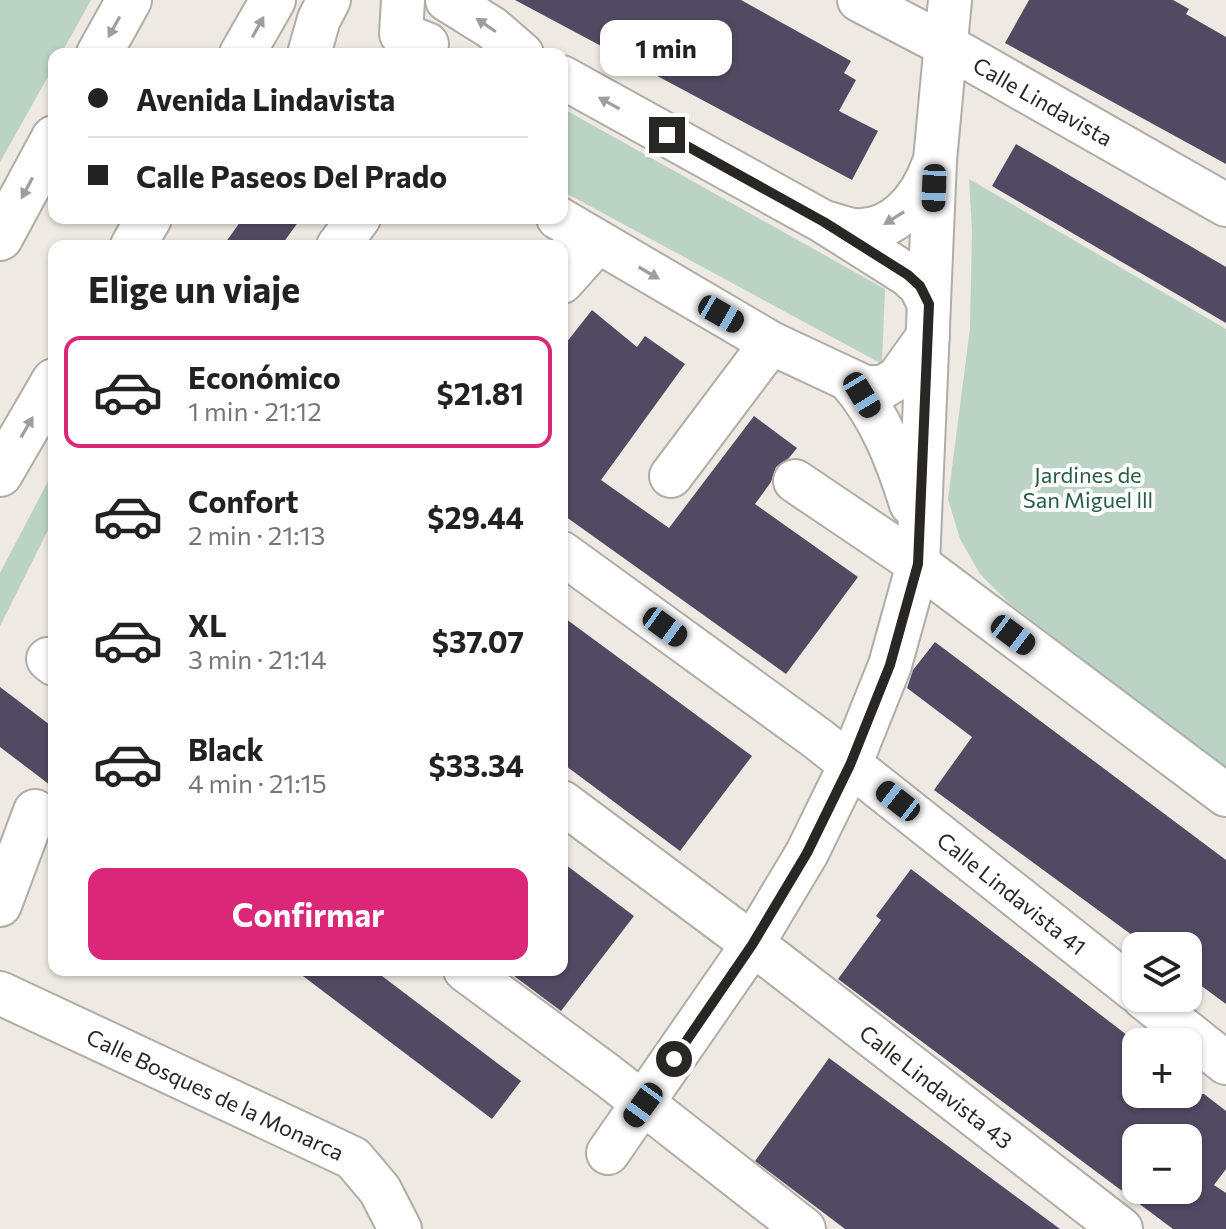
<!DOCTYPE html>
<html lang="es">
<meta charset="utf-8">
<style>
body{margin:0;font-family:Commissioner,sans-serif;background:#f6f6f6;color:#222;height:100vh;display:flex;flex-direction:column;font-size:30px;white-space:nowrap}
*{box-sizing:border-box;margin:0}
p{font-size:26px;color:#767676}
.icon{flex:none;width:44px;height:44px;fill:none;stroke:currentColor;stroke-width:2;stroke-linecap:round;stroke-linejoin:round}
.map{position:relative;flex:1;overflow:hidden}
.side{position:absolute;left:48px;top:240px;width:520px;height:736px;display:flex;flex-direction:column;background:#fff;border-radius:16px;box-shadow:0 2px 6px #0004}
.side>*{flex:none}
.banner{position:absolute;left:48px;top:48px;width:520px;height:176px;border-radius:16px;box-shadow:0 2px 6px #0004;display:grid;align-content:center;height:176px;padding:0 40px;background:#fff}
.fabs{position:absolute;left:1122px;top:932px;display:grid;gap:16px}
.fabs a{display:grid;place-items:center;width:80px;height:80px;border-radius:16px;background:#fff;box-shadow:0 2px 6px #0004;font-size:40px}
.end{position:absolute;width:36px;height:36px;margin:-18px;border:10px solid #292724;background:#fff;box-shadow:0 0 0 4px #fff}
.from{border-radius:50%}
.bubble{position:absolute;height:56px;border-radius:16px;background:#fff;box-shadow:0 2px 6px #0004;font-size:26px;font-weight:700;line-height:56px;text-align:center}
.car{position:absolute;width:24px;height:48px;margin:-24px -12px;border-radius:10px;box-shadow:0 0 6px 2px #0007;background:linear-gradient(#222 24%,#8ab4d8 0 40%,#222 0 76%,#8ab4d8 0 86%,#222 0)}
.banner b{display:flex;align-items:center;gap:28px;height:76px;font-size:30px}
.banner b+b{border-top:2px solid #e0e0e0}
.banner i{width:20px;height:20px;background:#222}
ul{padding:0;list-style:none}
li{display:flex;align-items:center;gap:24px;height:112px;margin:0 16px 12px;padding:0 24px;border:4px solid transparent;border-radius:16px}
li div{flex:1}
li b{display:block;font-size:30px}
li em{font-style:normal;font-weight:700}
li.active{border-color:#db2777}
li>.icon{width:72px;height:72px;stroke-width:1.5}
h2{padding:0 40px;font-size:36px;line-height:96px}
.cta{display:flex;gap:16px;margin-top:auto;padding:16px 40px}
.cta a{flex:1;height:92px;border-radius:16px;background:#db2777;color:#fff;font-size:32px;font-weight:700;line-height:92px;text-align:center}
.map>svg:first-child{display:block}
</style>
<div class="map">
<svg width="1226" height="1229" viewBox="0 0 1226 1229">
<rect width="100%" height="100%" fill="#eeeae3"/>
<g fill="#bad3c4">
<polygon points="0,0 91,0 61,54 54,54 54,66 0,162"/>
<polygon points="562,108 885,289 882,364 562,191"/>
<polygon points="969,179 1226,329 1226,769 1009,603 980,574 960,539 948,499 970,328 972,231"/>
<polygon points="54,470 54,518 0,626 0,573"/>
</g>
<g fill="#524a63" fill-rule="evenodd">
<polygon points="515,0 741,0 851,61 844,73 856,80 839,111 878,131 852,180"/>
<polygon points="1029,0 1173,0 1189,9 1186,14 1226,37 1226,164 1005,43"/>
<polygon points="1016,144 1226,267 1226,323 992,186"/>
<polygon points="243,218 301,218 281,246 223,246"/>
<polygon points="592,310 637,347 645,336 685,364 601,480 669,528 754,416 797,448 789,458 776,467 771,482 755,504 858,577 786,674 562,514 562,348"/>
<polygon points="562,616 752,756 680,851 562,763"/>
<polygon points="935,642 1226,860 1226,1004 1188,976 1188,946 1147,946 934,790 972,737 907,688 913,670"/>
<polygon points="0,687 54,728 54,788 0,747"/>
<polygon points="562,862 634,916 561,1011 506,970 562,970"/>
<path d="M911 869 1136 1042V1094H1204L1226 1111V1169L1214 1185 1226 1193V1229H1173L838 979 881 920 876 916ZM1136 1138H1188V1190H1136Z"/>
<polygon points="295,970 374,970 521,1081 492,1119"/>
<polygon points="829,1058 1060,1229 845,1229 755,1161"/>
</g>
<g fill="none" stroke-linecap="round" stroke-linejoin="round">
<g stroke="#b0aca6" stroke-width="46">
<g id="street">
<polyline points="403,0 401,34 427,44"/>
<polyline points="447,0 492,28 522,54"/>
<path id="s1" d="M859 0 947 46 1226 205"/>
<polyline points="309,54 319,19 329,0"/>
<polyline points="562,77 824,222 908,275 920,286 929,304"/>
<polyline points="558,218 771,343 865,387 883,387 898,378 928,336"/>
<path d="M828 223C836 225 845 229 854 230 894 233 921 199 933 165"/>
<polyline points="338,246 359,218"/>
<polyline points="562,282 597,243"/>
<path d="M850 381C881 417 897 460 911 504"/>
<polyline points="671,476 771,343"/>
<polyline points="795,481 918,564 1226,795"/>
<path id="s2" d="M562 553 818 739 1136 991"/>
<polyline points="48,659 54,664"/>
<path id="s3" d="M562 802 775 961 1121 1229"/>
<polyline points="0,905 35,811"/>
<polyline points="465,970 607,1075 804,1229"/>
<path id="s4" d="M0 993 353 1158 380 1190 400 1229"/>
<polyline points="1144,998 1226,1063"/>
<polyline points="608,1153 752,945 807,853 850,765 890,665 918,564 935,160 950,0"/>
</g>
</g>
<g stroke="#b0aca6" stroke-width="48">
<g id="secondary">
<polyline points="99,54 129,0"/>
<polyline points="242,54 273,0"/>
<polyline points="0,238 54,138"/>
<polyline points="133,246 149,218"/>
<polyline points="0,474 54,381"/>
</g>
</g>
<use href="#street" stroke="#fff" stroke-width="42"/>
<use href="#secondary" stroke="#fff" stroke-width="44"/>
</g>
<defs><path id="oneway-solid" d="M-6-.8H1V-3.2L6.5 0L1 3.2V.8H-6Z" transform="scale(2)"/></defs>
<g fill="#9f9e9c">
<use href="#oneway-solid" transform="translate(486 25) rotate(-146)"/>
<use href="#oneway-solid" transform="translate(114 27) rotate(119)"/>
<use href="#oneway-solid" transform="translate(258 27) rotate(-61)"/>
<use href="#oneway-solid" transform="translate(609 103) rotate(-151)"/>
<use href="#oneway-solid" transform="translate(27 188) rotate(118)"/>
<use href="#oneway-solid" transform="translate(894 218) rotate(148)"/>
<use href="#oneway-solid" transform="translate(649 273) rotate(30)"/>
<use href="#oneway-solid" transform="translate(27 427) rotate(-60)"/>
</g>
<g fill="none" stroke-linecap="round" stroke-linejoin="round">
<polyline stroke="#292724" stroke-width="10" points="667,135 824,222 908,275 920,286 929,304 918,564 890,665 850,765 807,853 752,945 674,1059"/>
</g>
<g text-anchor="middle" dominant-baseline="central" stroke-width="8" stroke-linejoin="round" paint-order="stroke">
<g font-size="22" fill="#292724" stroke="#fff">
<text stroke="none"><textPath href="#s1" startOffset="210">Calle Lindavista</textPath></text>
<text stroke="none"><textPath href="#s2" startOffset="564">Calle Lindavista 41</textPath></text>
<text stroke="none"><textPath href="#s3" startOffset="470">Calle Lindavista 43</textPath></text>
<text stroke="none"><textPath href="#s4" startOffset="238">Calle Bosques de la Monarca</textPath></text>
</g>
<g font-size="22" fill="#275d43" stroke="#fff">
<text x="1088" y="474">Jardines de<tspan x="1088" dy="25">San Miguel lll</tspan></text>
</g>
</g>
</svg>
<div class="fabs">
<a><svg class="icon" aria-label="layers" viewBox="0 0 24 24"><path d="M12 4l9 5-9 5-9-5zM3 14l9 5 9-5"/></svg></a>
<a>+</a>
<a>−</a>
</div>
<i class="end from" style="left:674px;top:1059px"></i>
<i class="end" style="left:667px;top:135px"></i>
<div class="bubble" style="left:600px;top:20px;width:132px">1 min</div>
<i class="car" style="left:934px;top:188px;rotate:182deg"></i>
<i class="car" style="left:721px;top:314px;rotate:120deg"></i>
<i class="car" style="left:862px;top:395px;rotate:149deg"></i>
<i class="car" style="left:665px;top:627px;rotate:126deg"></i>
<i class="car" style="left:1013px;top:635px;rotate:127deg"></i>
<i class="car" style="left:898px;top:801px;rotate:308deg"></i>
<i class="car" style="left:643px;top:1105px;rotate:216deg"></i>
<div class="banner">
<b><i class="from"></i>Avenida Lindavista</b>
<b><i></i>Calle Paseos Del Prado</b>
</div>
<section class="side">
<h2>Elige un viaje</h2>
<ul>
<li class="active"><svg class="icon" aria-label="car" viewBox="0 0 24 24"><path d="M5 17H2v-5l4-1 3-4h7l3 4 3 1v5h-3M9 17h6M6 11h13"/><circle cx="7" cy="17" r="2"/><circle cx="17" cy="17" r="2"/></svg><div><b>Económico</b><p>1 min · 21:12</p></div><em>$21.81</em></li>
<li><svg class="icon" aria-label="car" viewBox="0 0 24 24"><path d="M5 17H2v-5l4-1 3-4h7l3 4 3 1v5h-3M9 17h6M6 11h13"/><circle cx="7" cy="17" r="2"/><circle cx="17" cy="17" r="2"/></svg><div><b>Confort</b><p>2 min · 21:13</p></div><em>$29.44</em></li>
<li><svg class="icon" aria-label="car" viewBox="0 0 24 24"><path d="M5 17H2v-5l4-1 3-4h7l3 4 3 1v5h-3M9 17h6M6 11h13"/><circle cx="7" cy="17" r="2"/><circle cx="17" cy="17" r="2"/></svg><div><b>XL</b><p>3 min · 21:14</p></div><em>$37.07</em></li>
<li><svg class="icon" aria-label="car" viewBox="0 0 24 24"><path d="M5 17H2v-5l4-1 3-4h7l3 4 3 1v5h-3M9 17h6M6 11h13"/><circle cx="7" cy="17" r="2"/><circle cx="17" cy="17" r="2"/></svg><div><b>Black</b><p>4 min · 21:15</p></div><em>$33.34</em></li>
</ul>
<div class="cta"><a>Confirmar</a></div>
</section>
</div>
